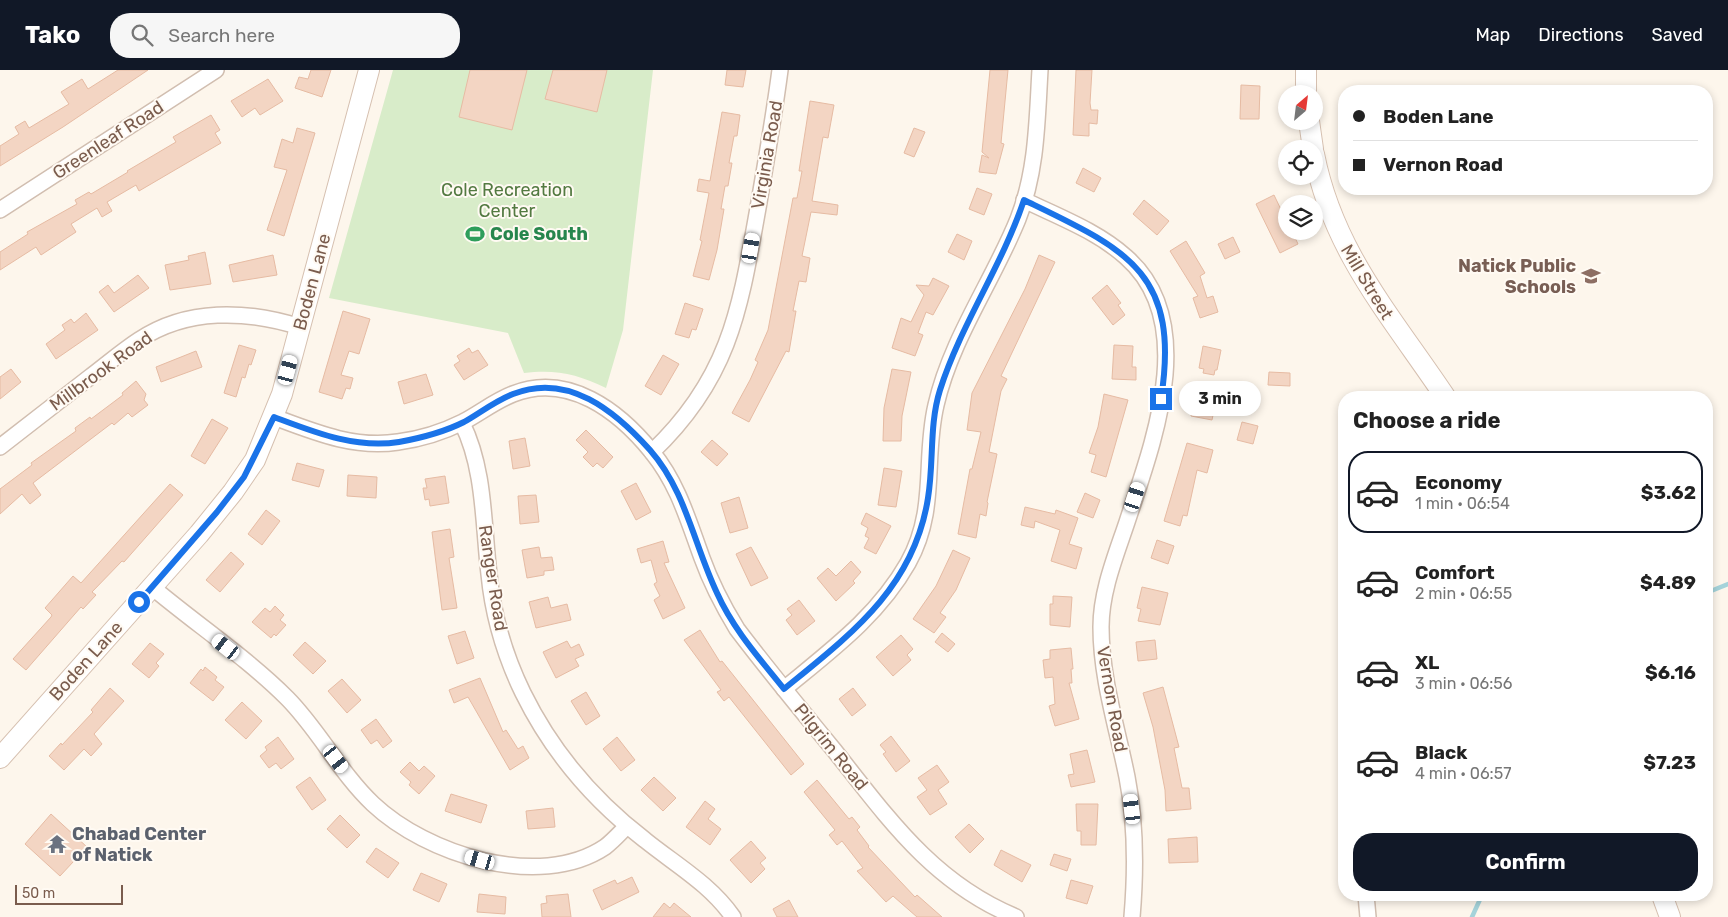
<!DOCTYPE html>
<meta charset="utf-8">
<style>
body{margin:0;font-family:Rubik,sans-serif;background:#f6f6f6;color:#222;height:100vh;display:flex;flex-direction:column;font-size:19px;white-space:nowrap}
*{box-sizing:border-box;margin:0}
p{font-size:16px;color:#767676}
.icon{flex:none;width:28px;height:28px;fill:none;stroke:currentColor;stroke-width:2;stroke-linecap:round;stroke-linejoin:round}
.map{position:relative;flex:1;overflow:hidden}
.sheet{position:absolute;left:1338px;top:321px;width:375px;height:510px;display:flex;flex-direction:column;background:#fff;border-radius:20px;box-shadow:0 2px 8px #0003}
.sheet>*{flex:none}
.banner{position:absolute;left:1338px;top:15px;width:375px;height:110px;border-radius:20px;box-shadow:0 2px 8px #0003;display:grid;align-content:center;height:110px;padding:0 15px;background:#fff}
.needle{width:32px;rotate:28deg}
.fabs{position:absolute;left:1278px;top:15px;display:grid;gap:10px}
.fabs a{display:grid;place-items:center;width:45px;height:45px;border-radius:50%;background:#fff;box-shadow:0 2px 8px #0003;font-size:25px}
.scale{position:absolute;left:15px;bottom:12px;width:108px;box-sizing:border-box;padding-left:5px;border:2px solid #7a5c4d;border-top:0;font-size:14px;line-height:18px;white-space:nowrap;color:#7a5c4d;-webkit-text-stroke:4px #fffaf3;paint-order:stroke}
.end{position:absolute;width:22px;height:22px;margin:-11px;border:6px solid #1a73e8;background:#fff;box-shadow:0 0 0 2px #fff}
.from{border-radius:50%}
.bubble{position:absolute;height:35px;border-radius:18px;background:#fff;box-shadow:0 2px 8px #0003;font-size:16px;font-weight:700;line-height:35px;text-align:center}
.car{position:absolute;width:15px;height:30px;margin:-15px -8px;border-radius:6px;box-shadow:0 0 4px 1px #0007;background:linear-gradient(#fff 24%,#345 0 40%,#fff 0 76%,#345 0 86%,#fff 0)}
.banner b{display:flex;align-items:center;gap:18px;height:48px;font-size:19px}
.banner b+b{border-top:1px solid #e0e0e0}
.banner i{width:12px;height:12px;background:#222}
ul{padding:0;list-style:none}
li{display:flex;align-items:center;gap:15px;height:82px;margin:0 10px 8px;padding:0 5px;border:2px solid transparent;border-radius:20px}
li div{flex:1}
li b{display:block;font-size:19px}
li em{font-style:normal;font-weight:700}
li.current{border-color:#111827}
li>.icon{width:45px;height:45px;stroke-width:1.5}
h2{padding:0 15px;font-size:22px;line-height:60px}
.cta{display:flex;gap:10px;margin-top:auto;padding:10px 15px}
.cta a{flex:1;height:58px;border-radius:20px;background:#111827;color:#fff;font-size:20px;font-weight:700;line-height:58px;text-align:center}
header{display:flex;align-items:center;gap:30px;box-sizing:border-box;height:70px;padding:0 25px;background:#111827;color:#fff}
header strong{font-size:24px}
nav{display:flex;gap:28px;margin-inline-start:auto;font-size:18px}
.search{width:350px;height:45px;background:#f6f6f6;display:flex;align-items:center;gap:12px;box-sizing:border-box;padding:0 18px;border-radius:20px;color:#767676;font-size:19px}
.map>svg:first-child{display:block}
</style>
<header>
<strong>Tako</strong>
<div class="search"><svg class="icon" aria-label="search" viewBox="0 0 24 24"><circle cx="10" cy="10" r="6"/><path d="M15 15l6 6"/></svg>Search here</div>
<nav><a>Map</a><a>Directions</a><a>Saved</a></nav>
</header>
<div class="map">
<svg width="1728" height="847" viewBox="0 0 1728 847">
<rect width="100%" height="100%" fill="#fdf6ec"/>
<path fill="#d8ecc9" d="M393 0H653L623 260 606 318C578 304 555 299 524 303L508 263 329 228Z"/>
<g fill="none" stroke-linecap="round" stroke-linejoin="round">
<g stroke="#a5d3da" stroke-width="4.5">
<polyline points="1706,523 1728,514"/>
<polyline points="1472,847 1482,825"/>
</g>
</g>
<g fill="#f3d5c3" stroke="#e6bba3">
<polygon points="118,0 148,0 63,57 0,96 0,76 19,64 15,57 25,51 29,58 69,34 61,22 82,9 88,19"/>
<polygon points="311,0 331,0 322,27 295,18 299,7 308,9"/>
<polygon points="470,0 527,0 512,60 459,47"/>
<polygon points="553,0 607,0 597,42 545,29"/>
<polygon points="727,0 746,0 743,17 725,15"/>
<polygon points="990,0 1008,0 1001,73 1004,74 996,104 979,102 982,85 989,88 982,82"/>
<polygon points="1076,0 1092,0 1090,33 1091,40 1098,40 1097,54 1089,53 1089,66 1073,65"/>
<polygon points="268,9 283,31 260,45 255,38 242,47 231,31"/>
<polygon points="1241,15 1260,16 1259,49 1240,49"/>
<polygon points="810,31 834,35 828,68 823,67 812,131 838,135 837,145 811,142 802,186 810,188 806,212 799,211 793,241 796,241 789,282 786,281 749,352 732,343 750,310 758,292 755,290 768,260 793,128 797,128 802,101 799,101"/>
<polygon points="722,42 740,45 737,66 734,66 729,93 732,93 728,116 725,116 721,139 724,139 717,180 709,210 693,206 702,171 700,170 709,123 697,121 699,109 710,111"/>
<polygon points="211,45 220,60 215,63 221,73 139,121 136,115 107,132 112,141 102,147 97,138 71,154 76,162 41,185 36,177 0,200 0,182 28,164 27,162 77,134 75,130 89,122 91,124 128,102 127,101 176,72 173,67"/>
<polygon points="297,58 315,63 284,166 267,160 287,100 274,97 282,69 293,73"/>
<polygon points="914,58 925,62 914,87 904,83"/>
<polygon points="1083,98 1101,108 1094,122 1076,113"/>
<polygon points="977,118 992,124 984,145 969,139"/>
<polygon points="1274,125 1286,150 1286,161 1292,161 1298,174 1280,183 1256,134"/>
<polygon points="1144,130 1169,151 1157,165 1133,144"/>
<polygon points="957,164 972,171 964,190 948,182"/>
<polygon points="1233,167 1240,182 1225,189 1218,174"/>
<polygon points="1186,171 1205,203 1200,206 1207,228 1213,226 1218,242 1200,248 1193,228 1198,226 1170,181"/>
<polygon points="205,182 211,214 170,220 165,195 189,190 188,186"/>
<polygon points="273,185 277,205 233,212 229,195"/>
<polygon points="1039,185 1055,192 1001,306 1007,309 1001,321 989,382 997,384 987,432 988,433 986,446 980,444 976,468 958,464 970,399 972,399 981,362 967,360 972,323 1025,219"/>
<polygon points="138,205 149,218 114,242 99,222 108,215 114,223"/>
<polygon points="933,208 949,216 933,245 926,242 918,263 923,265 915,286 892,278 901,248 911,252 924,225 916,215 929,216"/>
<polygon points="1107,215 1121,233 1118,235 1125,245 1113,255 1092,228"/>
<polygon points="685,233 703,239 696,260 692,259 689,268 675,264"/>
<polygon points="343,241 370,249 359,284 349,281 341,305 353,308 350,319 346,318 342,329 319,322"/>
<polygon points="86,243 98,260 56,289 46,274 65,260 62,255 71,249 74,253"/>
<polygon points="239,275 256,280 251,295 249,294 245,308 242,307 236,327 224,323"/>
<polygon points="1114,275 1133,276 1132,297 1136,297 1136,310 1112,309"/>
<polygon points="1203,276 1221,280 1217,300 1215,300 1214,305 1203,303 1204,299 1199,298"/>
<polygon points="469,278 472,283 478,280 488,295 464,310 454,295 460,291 457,286"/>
<polygon points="196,281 202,297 161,312 156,297"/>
<polygon points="663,285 679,294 661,325 645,316"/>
<polygon points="11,299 21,312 0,329 0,307"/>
<polygon points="892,299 911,302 902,346 901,371 883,371 884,338"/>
<polygon points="1269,302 1290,303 1290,316 1268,315"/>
<polygon points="426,304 433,325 404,334 398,312"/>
<polygon points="136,311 146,324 144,330 148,335 132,347 128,343 114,355 112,353 33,413 41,425 30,434 22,424 0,444 0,419 32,395 31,393 76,361 75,358 90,347 91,349 123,325 122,323"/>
<polygon points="1104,324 1128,330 1106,407 1091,402 1096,385 1089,383 1098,357"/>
<polygon points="1196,326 1216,331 1212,350 1191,346"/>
<polygon points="212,349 228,358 205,394 191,386"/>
<polygon points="1242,352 1258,356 1253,374 1237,370"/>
<polygon points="586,360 613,387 603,398 597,393 593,397 583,387 588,382 576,370"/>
<polygon points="525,368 530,396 513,399 509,371"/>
<polygon points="712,370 728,384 717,396 701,382"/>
<polygon points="1187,373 1213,380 1207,403 1197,400 1187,446 1183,445 1180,456 1164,451"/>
<polygon points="297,393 324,400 319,417 292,410"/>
<polygon points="884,398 902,401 896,437 878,435"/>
<polygon points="348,405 377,407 376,428 347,426"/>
<polygon points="445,406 449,433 430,436 429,429 425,430 423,418 427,418 425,409"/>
<polygon points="636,413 651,442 636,450 621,421"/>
<polygon points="170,414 183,425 124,492 122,491 92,522 96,525 83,539 81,537 26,600 13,589 51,547 52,545 45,538 73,506 81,513"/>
<polygon points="1085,423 1100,430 1093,448 1077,442"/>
<polygon points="536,425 539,452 520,454 518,426"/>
<polygon points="739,427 748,458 730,463 721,433"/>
<polygon points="1025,437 1055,444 1056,440 1078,448 1069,474 1082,478 1076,499 1051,491 1060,460 1035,451 1034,458 1021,455"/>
<polygon points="266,440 280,451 262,475 248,464"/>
<polygon points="866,443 891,456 876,484 864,478 869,468 865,466 868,458 861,454"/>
<polygon points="450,459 454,487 449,488 457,538 442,540 432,462"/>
<polygon points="1157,470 1174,476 1168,494 1151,488"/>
<polygon points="663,471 669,492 664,493 685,538 663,549 654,530 660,526 654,514 657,512 651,490 641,493 637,479"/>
<polygon points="539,477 541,488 552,487 554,500 544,501 544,505 527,508 522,480"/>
<polygon points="751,477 768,508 751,516 736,484"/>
<polygon points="953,480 970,488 956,520 940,543 946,547 934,563 913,549 936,516"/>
<polygon points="231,482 244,494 220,522 206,510"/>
<polygon points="851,491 861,502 853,511 855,513 836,531 817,508 828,498 836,506"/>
<polygon points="1142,517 1168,523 1160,555 1138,551 1141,539 1137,538"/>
<polygon points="1053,526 1072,527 1070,557 1050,555 1050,534 1053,534"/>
<polygon points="548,527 551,538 567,534 571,550 536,558 529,532"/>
<polygon points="799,530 815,551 797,565 786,550 792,545 787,539"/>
<polygon points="275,536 284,545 280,550 286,555 276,566 274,564 271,568 252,552 265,538 270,542"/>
<polygon points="700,560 720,592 722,591 804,694 791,705 729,627 724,631 717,622 721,620 684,570"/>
<polygon points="465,561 474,588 457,594 448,566"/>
<polygon points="942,563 955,574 948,582 935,572"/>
<polygon points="901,565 913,579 907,585 911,590 893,606 876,587"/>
<polygon points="1155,570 1157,589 1138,591 1136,572"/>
<polygon points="567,571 571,578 579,574 584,585 575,589 579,596 556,608 543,582"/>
<polygon points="305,572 326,591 313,604 293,585"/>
<polygon points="150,573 164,584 156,593 159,596 149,608 132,594"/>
<polygon points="1071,578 1073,599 1071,599 1072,613 1069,613 1079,649 1055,656 1049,636 1055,634 1053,607 1045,608 1043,590 1050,589 1050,580"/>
<polygon points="205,597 217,607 215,610 224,617 213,631 190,613 201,599 203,601"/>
<polygon points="480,608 503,662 506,660 518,679 523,676 529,688 510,700 468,627 454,633 449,620"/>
<polygon points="342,609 361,630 347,643 328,621"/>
<polygon points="1163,617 1179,677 1174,678 1182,718 1189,718 1191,739 1166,741 1165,720 1153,657 1143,623"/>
<polygon points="110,618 124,631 94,664 102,674 91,686 84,679 64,700 49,686 61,673 62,675 93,642 91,640"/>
<polygon points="853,618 866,635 852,646 839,629"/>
<polygon points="586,622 600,646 586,655 571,631"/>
<polygon points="242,632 262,651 246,669 225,650"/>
<polygon points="376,649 392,671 383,678 377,670 371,674 361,660"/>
<polygon points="891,666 910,691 896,702 883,684 886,682 880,675"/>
<polygon points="278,667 294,689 281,699 276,693 269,698 260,686 267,680 265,677"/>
<polygon points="617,667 635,690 621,701 603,679"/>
<polygon points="1087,680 1095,712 1071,717 1068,705 1074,704 1070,684"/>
<polygon points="410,692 419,701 424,696 435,706 419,724 409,715 411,712 400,702"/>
<polygon points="937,695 949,712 938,720 947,734 930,745 917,727 927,720 918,708"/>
<polygon points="310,707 326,730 312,740 296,717"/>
<polygon points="654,707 676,728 663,741 641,720"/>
<polygon points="817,710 849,749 852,747 860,757 857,760 869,776 868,777 915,827 917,825 942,847 917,847 893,826 886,832 857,801 863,798 842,771 837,775 829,765 835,760 804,722"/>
<polygon points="451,724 487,735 481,753 445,741"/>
<polygon points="705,731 715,739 708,749 721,759 710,775 686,757"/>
<polygon points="1076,734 1098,734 1096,775 1081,775 1081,761 1077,761"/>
<polygon points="553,738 555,757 528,759 526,741"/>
<polygon points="51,744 87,777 60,806 25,774"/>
<polygon points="340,745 360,765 347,778 327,759"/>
<polygon points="969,754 984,769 970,783 955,767"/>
<polygon points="1197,767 1198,792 1169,793 1168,769"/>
<polygon points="751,771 766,788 760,793 765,799 751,813 730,790"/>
<polygon points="376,778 399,793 388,808 366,792"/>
<polygon points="1001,780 1031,795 1022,812 994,795"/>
<polygon points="1054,784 1071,789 1067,801 1050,795"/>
<polygon points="421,803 447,814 439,832 413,820"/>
<polygon points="632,807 639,822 602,840 593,820 615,810 617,814"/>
<polygon points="1071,810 1093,816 1087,834 1066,828"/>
<polygon points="479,824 506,827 505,844 477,842"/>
<polygon points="568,824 571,847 542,847 541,834 547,833 546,826"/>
<polygon points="789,830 798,847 777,847 773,839"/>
<polygon points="664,833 670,838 674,833 691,847 653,847"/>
</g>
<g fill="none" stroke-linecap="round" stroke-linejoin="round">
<g stroke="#d1beb0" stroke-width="18">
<g id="street">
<path d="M1024 130C1059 147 1097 161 1126 187 1200 252 1153 373 1127 452 1116 485 1101 521 1101 557 1101 608 1117 657 1127 707 1136 753 1136 800 1132 847"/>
<polyline points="0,140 216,0"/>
<path d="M274 347C314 362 355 379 398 372 421 369 443 362 463 352 480 343 495 331 513 324 568 302 619 341 652 382 678 414 688 450 702 488 711 513 723 536 737 559 768 600 801 640 834 680 888 748 933 813 1016 847"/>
<path d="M462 353C485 399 483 454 489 504 493 546 505 586 523 623 552 682 593 730 645 770 676 795 710 814 733 847"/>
<path d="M0 377C30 354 60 330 90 307 106 295 122 281 139 270 187 238 246 240 300 257"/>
<path d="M652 382C730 308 740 239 758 138 766 92 774 46 780 0"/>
<path d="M152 517C196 554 247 588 287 628 319 660 340 703 373 734 426 784 539 821 605 777 613 771 620 763 627 756"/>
<path d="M784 619C830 581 878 546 908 493 938 439 923 390 936 335 951 269 993 211 1018 149 1037 101 1037 50 1040 0"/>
<polyline points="1366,825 1368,847"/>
</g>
</g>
<g stroke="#d6c0b0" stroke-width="22">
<g id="secondary">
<polyline points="1306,0 1306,24"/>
<polyline points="1309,51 1313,79"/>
<path d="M1314 84C1333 182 1392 247 1446 328"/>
<polyline points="0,688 199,464 233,422 255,390 282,324 369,0"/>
<polyline points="1662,825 1670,847"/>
</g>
</g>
<use href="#street" stroke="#fff" stroke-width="15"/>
<use href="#secondary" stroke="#fff" stroke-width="20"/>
</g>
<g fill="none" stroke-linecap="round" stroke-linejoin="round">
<path stroke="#1a73e8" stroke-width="6" d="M139 532 217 442 244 407 274 347C314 362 355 379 399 372 421 368 444 362 464 352 480 343 495 331 513 324 568 302 615 341 650 380 686 421 694 475 717 523 733 559 760 589 784 619 850 565 914 518 928 428 934 392 929 355 940 320 961 254 1002 196 1024 130 1125 179 1181 201 1161 329"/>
</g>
<defs>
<g id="stadium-bare" transform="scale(1.5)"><path d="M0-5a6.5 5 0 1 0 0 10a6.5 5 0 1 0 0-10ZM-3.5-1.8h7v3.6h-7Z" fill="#2e9e5b" stroke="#fffaf3" stroke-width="2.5" paint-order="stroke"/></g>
<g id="school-bare" transform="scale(1.5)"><path d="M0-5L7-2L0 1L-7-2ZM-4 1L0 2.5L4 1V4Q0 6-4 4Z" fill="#8d6e63" stroke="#fffaf3" stroke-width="2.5" paint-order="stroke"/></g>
<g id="temple-bare" transform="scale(1.5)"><path d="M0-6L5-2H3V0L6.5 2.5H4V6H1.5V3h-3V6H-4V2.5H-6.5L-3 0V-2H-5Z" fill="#6b7280" stroke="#fffaf3" stroke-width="2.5" paint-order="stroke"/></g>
</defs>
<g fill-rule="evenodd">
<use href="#stadium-bare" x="475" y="164"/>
<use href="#school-bare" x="1591" y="206"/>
<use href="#temple-bare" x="57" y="774"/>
</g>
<g text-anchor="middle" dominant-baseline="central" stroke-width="4" stroke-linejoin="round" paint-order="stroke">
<g font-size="18" fill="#7a5c4d" stroke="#fffaf3">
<text transform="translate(108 70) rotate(-33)">Greenleaf Road</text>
<text transform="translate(767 85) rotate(-80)">Virginia Road</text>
<text transform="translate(312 212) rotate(-75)">Boden Lane</text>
<text transform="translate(1367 212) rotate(59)">Mill Street</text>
<text transform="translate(101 301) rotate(-36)">Millbrook Road</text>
<text transform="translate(493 508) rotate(81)">Ranger Road</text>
<text transform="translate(86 591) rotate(-48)">Boden Lane</text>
<text transform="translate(1112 629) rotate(80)">Vernon Road</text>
<text transform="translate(831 677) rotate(51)">Pilgrim Road</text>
</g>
<g font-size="18" fill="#537a41" stroke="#fffaf3">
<text x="507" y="120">Cole Recreation<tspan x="507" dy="21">Center</tspan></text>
</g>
<g font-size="18" font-weight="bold" fill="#27864d" stroke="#fffaf3" text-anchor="start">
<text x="490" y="164">Cole South</text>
</g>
<g font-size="18" font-weight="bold" fill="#785e54" stroke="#fffaf3" text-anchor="end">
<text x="1576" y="196">Natick Public<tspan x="1576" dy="21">Schools</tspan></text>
</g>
<g font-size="18" font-weight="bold" fill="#5b616d" stroke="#fffaf3" text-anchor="start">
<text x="72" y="764">Chabad Center<tspan x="72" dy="21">of Natick</tspan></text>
</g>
</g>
</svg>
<div class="fabs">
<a><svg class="needle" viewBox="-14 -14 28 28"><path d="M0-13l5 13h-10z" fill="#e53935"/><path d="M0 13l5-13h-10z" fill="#767676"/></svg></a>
<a><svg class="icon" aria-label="locate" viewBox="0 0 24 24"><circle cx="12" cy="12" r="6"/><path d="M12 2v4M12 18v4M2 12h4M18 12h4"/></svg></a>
<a><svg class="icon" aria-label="layers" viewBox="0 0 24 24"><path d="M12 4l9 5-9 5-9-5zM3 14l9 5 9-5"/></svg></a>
</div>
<div class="scale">50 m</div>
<i class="end from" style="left:139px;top:532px"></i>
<i class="end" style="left:1161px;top:329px"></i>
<div class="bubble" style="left:1179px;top:311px;width:82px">3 min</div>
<i class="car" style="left:751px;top:178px;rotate:10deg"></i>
<i class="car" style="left:288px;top:300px;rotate:15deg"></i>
<i class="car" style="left:1135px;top:427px;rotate:18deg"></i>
<i class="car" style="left:226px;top:577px;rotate:308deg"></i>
<i class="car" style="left:336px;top:689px;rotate:143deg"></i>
<i class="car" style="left:1132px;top:739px;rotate:353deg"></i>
<i class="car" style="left:480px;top:790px;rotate:286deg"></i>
<div class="banner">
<b><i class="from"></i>Boden Lane</b>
<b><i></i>Vernon Road</b>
</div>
<section class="sheet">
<h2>Choose a ride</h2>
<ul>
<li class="current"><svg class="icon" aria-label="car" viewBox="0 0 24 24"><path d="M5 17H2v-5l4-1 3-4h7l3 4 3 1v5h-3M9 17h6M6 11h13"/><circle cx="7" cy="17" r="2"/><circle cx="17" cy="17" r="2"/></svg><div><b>Economy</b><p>1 min · 06:54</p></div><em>$3.62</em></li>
<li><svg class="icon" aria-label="car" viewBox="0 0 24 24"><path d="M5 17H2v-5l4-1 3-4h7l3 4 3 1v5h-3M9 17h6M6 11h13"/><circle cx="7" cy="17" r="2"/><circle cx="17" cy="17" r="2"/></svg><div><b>Comfort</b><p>2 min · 06:55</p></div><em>$4.89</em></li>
<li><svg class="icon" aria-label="car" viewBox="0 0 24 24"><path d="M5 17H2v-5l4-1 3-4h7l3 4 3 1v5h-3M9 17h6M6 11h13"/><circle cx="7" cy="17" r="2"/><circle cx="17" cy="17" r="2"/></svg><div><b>XL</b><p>3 min · 06:56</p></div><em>$6.16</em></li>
<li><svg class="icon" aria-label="car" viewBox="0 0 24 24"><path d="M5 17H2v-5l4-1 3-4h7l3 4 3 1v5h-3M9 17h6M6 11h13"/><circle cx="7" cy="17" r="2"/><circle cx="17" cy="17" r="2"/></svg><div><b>Black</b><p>4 min · 06:57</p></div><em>$7.23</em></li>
</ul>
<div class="cta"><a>Confirm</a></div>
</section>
</div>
